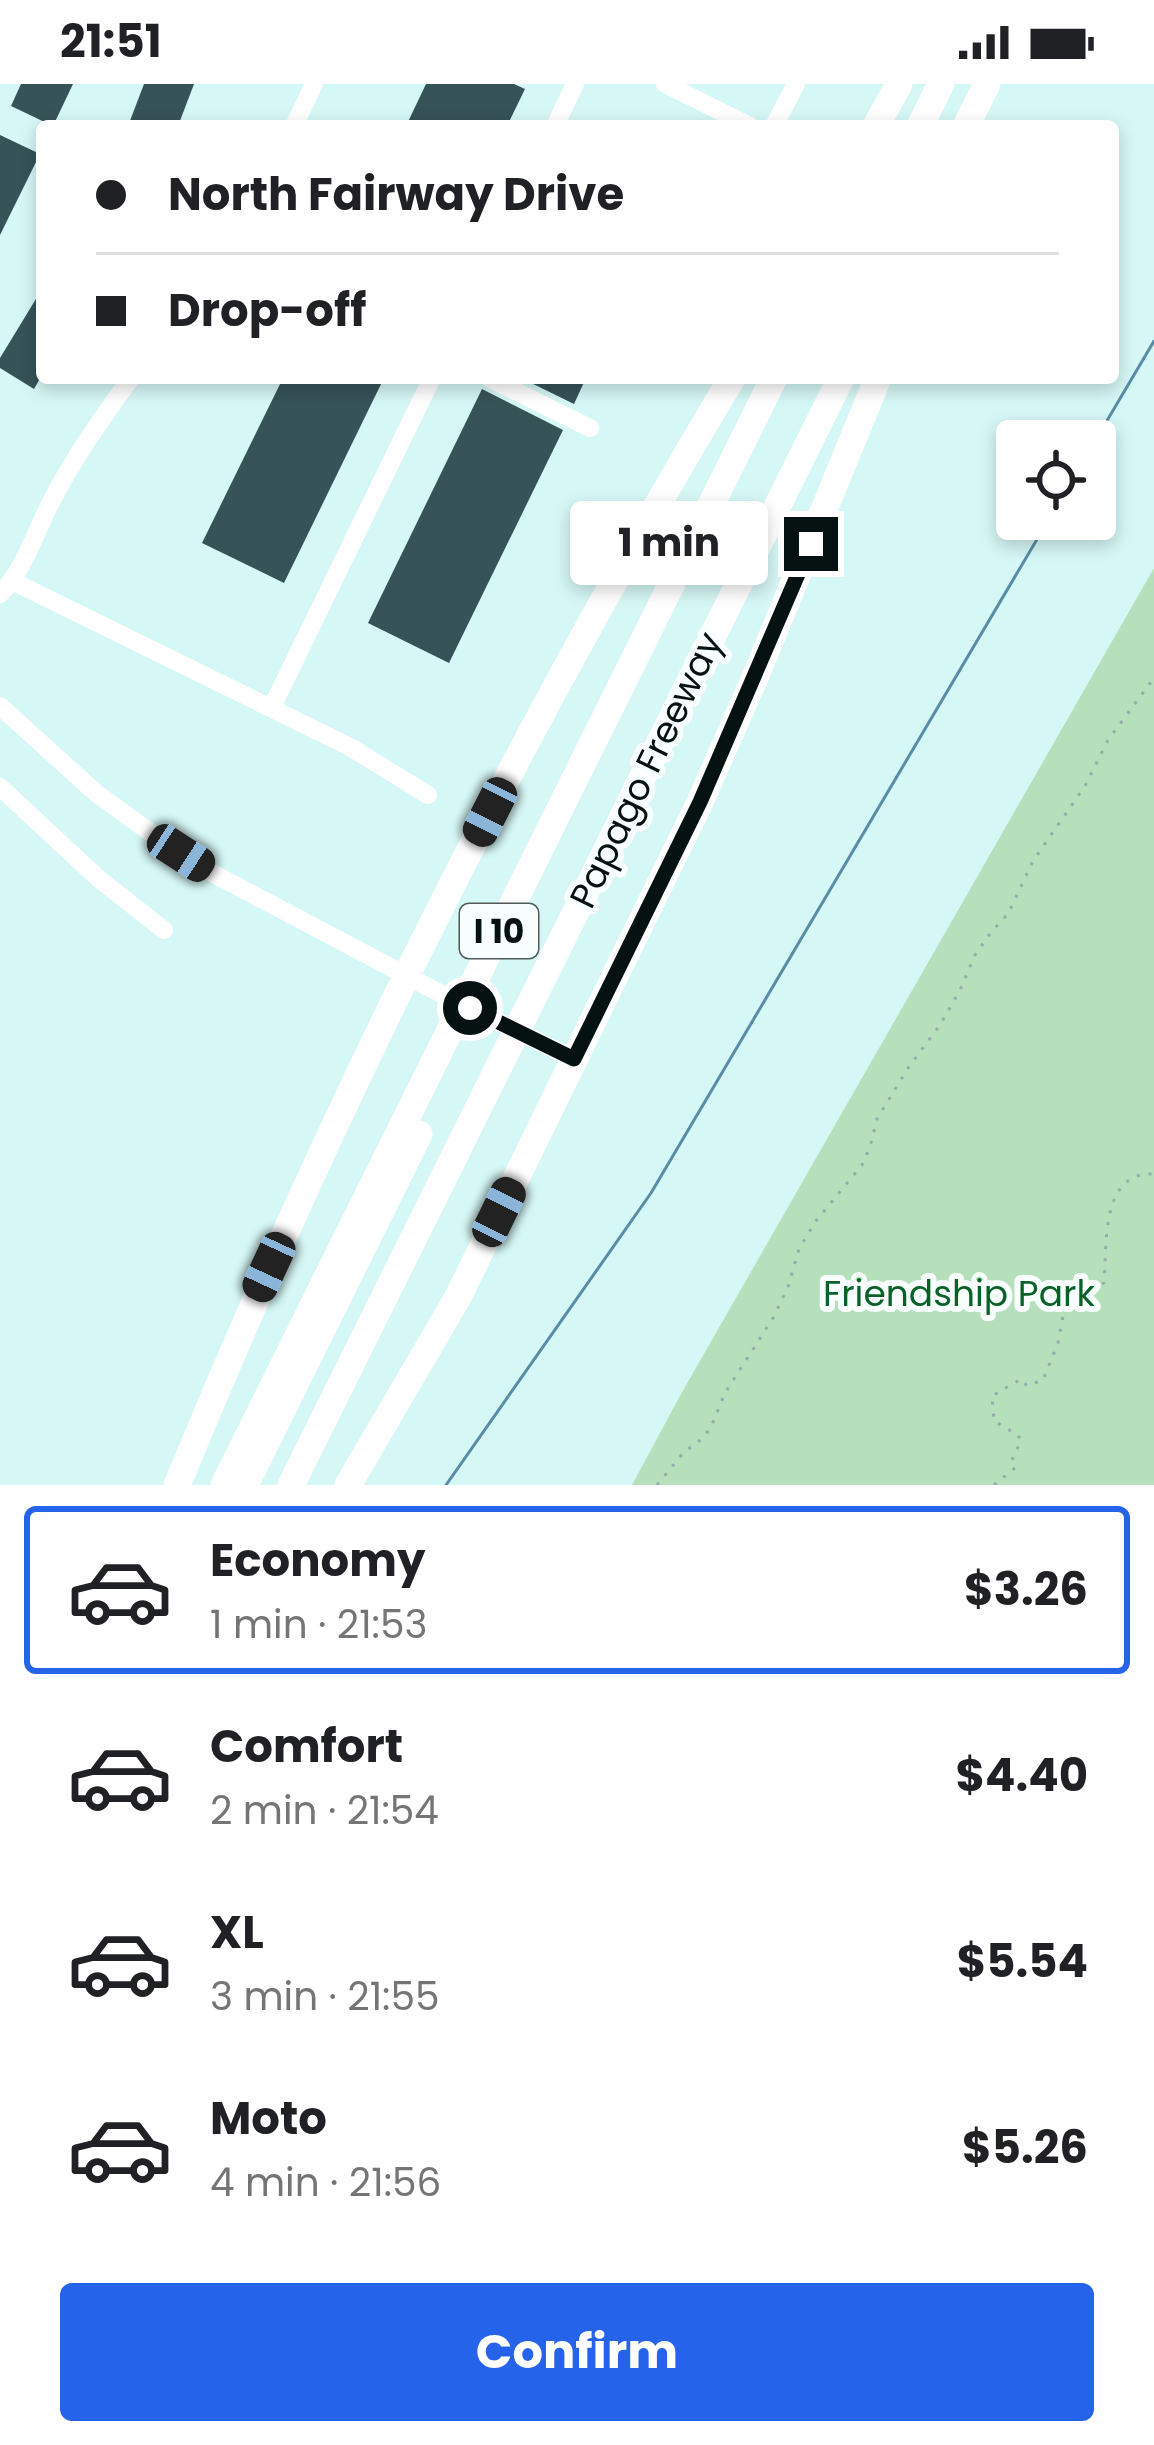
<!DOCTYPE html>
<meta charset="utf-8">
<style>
body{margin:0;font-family:Poppins,sans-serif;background:#f6f6f6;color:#202124;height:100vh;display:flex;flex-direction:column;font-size:45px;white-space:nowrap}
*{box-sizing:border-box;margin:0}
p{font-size:39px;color:#757577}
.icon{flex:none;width:66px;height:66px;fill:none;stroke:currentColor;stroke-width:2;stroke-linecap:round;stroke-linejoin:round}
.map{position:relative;height:1401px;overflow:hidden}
.drawer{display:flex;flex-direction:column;background:#fff;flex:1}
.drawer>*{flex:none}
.top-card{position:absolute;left:36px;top:36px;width:1083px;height:264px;border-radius:12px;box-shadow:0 6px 18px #0003;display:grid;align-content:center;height:264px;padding:0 60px;background:#fff}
.controls{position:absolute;left:996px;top:336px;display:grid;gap:24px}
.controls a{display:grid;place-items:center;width:120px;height:120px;border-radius:12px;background:#fff;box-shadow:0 6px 18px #0003;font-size:60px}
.end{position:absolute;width:54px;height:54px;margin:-27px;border:15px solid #061211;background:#fff;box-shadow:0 0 0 6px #fff}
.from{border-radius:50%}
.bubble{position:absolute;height:84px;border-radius:12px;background:#fff;box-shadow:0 6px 18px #0003;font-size:39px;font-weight:700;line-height:84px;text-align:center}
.car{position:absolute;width:36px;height:72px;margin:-36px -18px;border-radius:15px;box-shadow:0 0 9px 3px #0007;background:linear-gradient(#222 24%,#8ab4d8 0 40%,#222 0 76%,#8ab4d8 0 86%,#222 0)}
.top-card b{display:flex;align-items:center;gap:42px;height:114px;font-size:45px}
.top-card b+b{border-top:3px solid #e0e0e0}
.top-card i{width:30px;height:30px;background:#202124}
ul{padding:21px 0 0;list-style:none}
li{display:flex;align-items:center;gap:36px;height:168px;margin:0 24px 18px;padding:0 36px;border:6px solid transparent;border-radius:12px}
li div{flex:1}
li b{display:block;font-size:45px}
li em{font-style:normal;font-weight:700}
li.current{border-color:#2563eb}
li>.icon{width:108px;height:108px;stroke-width:1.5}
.button{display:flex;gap:24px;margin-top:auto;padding:24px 60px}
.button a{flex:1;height:138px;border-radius:12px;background:#2563eb;color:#fff;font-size:48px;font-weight:700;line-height:138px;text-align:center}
.status{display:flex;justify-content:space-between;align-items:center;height:84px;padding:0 60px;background:#fff;direction:ltr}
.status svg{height:33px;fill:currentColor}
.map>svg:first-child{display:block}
</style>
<div class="status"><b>21:51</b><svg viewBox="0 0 49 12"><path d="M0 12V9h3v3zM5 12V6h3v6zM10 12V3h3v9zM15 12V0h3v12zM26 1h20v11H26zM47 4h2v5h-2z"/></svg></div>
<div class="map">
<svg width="1154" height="1401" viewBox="0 0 1154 1401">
<rect width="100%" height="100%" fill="#d5f7f5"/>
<polygon fill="#b6e0bb" points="1154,484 1154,1401 632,1401 681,1310"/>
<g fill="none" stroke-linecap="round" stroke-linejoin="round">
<g stroke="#598da7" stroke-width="3">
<polyline points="1095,357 1154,257"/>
<polyline points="446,1401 651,1109 1049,435"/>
</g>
</g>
<g fill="#365358">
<polygon points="21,0 73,0 53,42 11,22"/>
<polygon points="144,0 194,0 178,42 128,42"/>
<polygon points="426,0 514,0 525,5 507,42 406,42"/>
<polygon points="0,51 40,70 0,151"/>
<polygon points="42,205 42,291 34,305 0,284 0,274"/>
<polygon points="283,294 384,294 284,499 202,459"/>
<polygon points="521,294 586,294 574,320"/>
<polygon points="482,305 563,346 449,579 368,539"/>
</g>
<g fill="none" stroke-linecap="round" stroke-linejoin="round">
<g stroke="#91acaa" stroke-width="3" stroke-dasharray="3 9" stroke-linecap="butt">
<polyline points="657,1401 684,1368 702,1355 711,1343 725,1309 773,1234 788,1203 799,1165 815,1138 862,1081 870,1063 877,1035 908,984 940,941 960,906 975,871 992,847 1008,830 1033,777 1085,702 1108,656 1154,594"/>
<path d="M994 1401 1015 1384 1012 1380 1013 1372 1021 1358 1018 1351 994 1337 992 1312 1021 1295 1027 1302 1043 1296 1058 1259 1064 1227 1073 1209 1085 1203 1104 1199C1107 1162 1100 1087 1154 1090"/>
</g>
<g stroke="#fff" stroke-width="18">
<polyline points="665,0 750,42"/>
<polyline points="294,42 314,0"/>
<polyline points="555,42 575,0"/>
<polyline points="774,42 796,0"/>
<polyline points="489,294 590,344"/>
<polyline points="12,497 350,663 428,711"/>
<path d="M0 510C24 486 34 451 50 420 72 376 102 334 131 294"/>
<polyline points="0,622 96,709 151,749 212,789 430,904 574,975"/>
<polyline points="272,623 432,294"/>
<polyline points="0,703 99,795 164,846"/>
</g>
<g stroke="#fff" stroke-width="27">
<polyline points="876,42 899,0"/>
<polyline points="920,42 941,0"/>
<polyline points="966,42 987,0"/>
<path d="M177 1401C334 1019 520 648 732 294"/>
<polyline points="224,1401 774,294"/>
<polyline points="245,1401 419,1050"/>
<polyline points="291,1401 841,294"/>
<polyline points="348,1401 458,1213 700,718 757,589 878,294"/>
</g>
</g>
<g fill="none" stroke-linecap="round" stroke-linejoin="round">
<polyline stroke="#061211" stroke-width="15" points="470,924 574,975 700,718 811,460"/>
</g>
<g text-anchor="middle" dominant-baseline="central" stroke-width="12" stroke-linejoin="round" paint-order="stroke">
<rect fill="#f7fefd" stroke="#4e5958" stroke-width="3" x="460" y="820" width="78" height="54" rx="9"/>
<g font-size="33" font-weight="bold" fill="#061211">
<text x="499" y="847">I 10</text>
</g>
<g font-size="36" fill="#061211" stroke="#f7fefd">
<text transform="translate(646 686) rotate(-64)">Papago Freeway</text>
</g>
<g font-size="36" fill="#096127" stroke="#f7fefd">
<text x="959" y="1209">Friendship Park</text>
</g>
</g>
</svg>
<div class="controls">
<a><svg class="icon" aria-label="locate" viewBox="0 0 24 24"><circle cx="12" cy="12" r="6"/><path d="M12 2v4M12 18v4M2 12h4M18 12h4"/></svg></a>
</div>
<i class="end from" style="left:470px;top:924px"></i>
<i class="end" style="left:811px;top:460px"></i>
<div class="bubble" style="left:570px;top:417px;width:198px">1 min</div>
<i class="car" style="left:490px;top:728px;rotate:207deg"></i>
<i class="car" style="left:181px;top:769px;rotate:123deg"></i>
<i class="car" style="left:499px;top:1128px;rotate:26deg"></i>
<i class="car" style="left:269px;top:1183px;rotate:205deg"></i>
<div class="top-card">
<b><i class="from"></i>North Fairway Drive</b>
<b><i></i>Drop-off</b>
</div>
</div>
<section class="drawer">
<ul>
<li class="current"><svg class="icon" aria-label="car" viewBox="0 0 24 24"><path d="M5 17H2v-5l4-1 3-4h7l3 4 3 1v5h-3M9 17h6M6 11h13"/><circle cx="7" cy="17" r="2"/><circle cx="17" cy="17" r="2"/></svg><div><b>Economy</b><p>1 min · 21:53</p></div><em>$3.26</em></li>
<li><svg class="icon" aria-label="car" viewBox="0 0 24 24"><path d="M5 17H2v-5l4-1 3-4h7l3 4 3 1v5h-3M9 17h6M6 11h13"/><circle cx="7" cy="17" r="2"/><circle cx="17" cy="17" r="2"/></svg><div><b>Comfort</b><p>2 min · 21:54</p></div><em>$4.40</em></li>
<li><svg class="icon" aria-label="car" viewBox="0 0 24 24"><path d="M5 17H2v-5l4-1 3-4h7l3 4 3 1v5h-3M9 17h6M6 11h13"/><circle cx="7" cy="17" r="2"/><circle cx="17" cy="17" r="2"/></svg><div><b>XL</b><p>3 min · 21:55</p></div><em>$5.54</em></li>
<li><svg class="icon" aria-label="car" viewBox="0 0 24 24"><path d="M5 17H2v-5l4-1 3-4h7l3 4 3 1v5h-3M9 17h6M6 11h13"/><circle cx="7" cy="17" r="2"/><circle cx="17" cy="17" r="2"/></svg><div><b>Moto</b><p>4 min · 21:56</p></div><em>$5.26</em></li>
</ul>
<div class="button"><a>Confirm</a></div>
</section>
